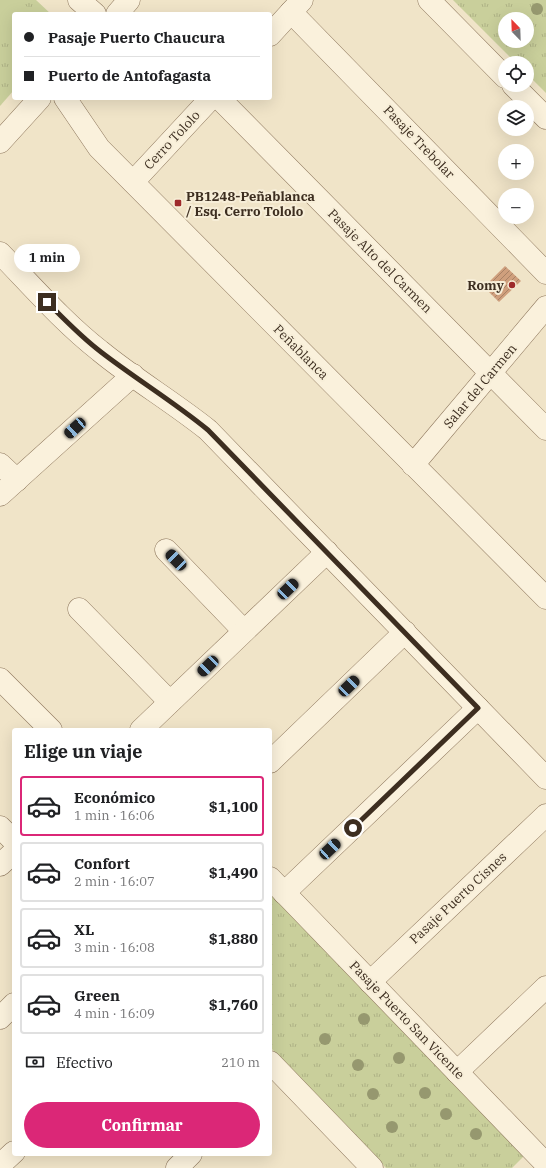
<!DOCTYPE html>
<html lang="es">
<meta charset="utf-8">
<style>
body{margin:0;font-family:"IBM Plex Serif",serif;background:#f6f6f6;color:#202124;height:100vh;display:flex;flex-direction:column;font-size:15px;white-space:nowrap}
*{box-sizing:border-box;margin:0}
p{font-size:13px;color:#757577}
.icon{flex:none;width:22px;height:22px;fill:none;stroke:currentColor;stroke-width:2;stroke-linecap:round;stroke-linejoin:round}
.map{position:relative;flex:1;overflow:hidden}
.drawer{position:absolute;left:12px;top:728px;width:260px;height:428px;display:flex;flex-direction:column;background:#fff;border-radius:4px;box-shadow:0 4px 16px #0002}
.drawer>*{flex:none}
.hud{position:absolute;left:12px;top:12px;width:260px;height:88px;border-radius:4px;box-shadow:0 4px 16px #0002;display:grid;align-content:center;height:88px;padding:0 12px;background:#fff}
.needle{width:26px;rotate:337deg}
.fabs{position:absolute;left:498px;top:12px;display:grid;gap:8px}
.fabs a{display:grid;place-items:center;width:36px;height:36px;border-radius:50%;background:#fff;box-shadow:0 4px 16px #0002;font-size:20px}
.end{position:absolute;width:18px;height:18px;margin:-9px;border:5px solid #3d2e20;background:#fff;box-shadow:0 0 0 2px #fff}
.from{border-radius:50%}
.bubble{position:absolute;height:28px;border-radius:14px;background:#fff;box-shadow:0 4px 16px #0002;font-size:13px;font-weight:800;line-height:28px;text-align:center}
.car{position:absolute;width:12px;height:24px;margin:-12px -6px;border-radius:5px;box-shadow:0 0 3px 1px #0007;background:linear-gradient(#222 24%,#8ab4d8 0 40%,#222 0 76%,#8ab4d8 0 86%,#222 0)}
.hud b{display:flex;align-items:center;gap:14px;height:38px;font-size:15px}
.hud b+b{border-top:1px solid #e0e0e0}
.hud i{width:10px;height:10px;background:#202124}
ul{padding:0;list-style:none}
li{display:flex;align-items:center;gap:12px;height:60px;margin:0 8px 6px;padding:0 4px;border:2px solid #e0e0e0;border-radius:4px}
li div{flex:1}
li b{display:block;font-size:15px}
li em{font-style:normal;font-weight:800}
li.current{border-color:#db2777}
li>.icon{width:36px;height:36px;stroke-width:1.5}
h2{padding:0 12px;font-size:18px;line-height:48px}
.pay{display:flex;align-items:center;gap:10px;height:44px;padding:0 12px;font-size:15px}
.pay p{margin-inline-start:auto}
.primary-button{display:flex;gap:8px;margin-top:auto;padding:8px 12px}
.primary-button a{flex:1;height:46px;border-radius:24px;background:#db2777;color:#fff;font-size:16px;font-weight:800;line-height:46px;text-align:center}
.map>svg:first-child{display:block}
</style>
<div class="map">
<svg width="546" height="1168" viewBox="0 0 546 1168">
<defs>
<pattern id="grass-tufts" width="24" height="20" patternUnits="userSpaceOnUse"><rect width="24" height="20" fill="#c9cf9b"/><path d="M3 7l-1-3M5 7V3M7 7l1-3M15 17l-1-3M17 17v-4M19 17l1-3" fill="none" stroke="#aeb285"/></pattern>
<pattern id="building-hatch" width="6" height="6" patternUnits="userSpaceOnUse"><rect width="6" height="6" fill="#cf9f7d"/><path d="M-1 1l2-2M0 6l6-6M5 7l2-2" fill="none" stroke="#a98266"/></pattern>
</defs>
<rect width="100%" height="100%" fill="#f0e4c8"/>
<g fill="url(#grass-tufts)" fill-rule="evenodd">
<polygon points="0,0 36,0 51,14 14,14 14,90 0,106"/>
<path d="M453 0H546V93L527 74V63H516ZM505 19H527V41H505Z"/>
<polygon points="270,893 524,1156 512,1168 386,1168 270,1047"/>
</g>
<polygon fill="#c9cf9b" points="0,0 19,0 32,11 29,14 14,14 14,31 0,46"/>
<polygon fill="url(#building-hatch)" points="505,266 521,281 499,302 484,287"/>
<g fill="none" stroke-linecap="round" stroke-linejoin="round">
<g stroke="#8d765c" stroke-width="23">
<g id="minor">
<polyline points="79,0 95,14"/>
<polyline points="429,0 505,77"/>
<polyline points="291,12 546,273"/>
<polyline points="117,14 129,0"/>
<polyline points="270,35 302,0"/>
<polyline points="513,85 546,118"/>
<polyline points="65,98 99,148 546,598"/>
<polyline points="219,98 546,429"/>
<polyline points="0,142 40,98"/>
<polyline points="133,182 211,98"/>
<path d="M0 253C32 286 63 322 100 351 134 379 173 402 208 430L546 778"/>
<polyline points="0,464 17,480"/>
<polyline points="413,465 546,307"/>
<polyline points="0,495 133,375"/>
<polyline points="166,550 244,631"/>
<polyline points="79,609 170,702"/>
<polyline points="0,679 51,730"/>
<polyline points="141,730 327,552"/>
<polyline points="270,762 405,632"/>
<polyline points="0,827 14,841"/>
<polyline points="0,865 14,852"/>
<polyline points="270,878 545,1163"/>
<polyline points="284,893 478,708"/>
<polyline points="370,982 546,815"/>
<polyline points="0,1018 14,1004"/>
<polyline points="270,1062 372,1168"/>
<polyline points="457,1072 546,987"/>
<polyline points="0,1165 14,1152"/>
<polyline points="177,1168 191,1154"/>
</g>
</g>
<use href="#minor" stroke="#faf1dc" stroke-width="22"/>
</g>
<g fill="#96986f">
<circle cx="537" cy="9" r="6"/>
<circle cx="364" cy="1019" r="6"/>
<circle cx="325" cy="1039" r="6"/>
<circle cx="399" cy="1058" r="6"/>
<circle cx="358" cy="1065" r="6"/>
<circle cx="425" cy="1093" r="6"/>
<circle cx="373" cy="1094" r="6"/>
<circle cx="446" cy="1114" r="6"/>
<circle cx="392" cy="1127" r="6"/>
<circle cx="476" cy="1134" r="6"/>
</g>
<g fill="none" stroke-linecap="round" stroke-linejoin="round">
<path stroke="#3d2e20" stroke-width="5" d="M47 302C64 319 81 337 101 352 136 379 174 402 208 430L478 708 353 828"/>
</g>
<g fill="#9e2a2b" stroke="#f7eed8" stroke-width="1.5">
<rect x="174" y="199" width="8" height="8" rx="2"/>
<circle cx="512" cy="285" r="4"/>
</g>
<g text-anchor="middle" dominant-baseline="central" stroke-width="4" stroke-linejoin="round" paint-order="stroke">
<g font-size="13" fill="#3d2e20" stroke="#f7eed8">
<text transform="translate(172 140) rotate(-47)">Cerro Tololo</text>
<text transform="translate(419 142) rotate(46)">Pasaje Trebolar</text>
<text transform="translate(380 261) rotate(45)">Pasaje Alto del Carmen</text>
<text transform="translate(301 352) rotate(45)">Peñablanca</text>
<text transform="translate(480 386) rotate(-50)">Salar del Carmen</text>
<text transform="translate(458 898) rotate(-43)">Pasaje Puerto Cisnes</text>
<text transform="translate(407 1020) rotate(46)">Pasaje Puerto San Vicente</text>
</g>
<g font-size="13" font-weight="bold" fill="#3d2e20" stroke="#f7eed8" text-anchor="start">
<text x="186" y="196">PB1248-Peñablanca<tspan x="186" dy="15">/ Esq. Cerro Tololo</tspan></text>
<text x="504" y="285" text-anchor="end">Romy</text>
</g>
</g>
</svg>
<div class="fabs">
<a><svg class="needle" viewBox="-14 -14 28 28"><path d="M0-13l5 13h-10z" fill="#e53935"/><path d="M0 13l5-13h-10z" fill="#757577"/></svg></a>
<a><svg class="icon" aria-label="locate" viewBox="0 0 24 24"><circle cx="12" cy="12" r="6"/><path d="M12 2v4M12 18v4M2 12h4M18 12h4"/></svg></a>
<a><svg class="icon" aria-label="layers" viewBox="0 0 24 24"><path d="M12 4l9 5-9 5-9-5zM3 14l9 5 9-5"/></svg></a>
<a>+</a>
<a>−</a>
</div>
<i class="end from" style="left:353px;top:828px"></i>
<i class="end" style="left:47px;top:302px"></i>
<div class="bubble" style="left:14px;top:244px;width:66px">1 min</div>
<i class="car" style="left:75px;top:428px;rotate:228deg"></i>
<i class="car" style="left:176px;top:560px;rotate:316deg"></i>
<i class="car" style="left:288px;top:589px;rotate:46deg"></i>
<i class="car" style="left:208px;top:666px;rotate:226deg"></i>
<i class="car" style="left:349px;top:686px;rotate:46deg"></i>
<i class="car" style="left:330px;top:849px;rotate:47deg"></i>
<div class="hud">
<b><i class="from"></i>Pasaje Puerto Chaucura</b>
<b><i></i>Puerto de Antofagasta</b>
</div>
<section class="drawer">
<h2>Elige un viaje</h2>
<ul>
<li class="current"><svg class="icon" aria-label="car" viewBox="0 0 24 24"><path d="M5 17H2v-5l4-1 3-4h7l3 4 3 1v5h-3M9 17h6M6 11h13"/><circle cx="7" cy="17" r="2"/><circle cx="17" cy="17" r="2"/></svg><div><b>Económico</b><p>1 min · 16:06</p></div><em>$1,100</em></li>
<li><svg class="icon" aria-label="car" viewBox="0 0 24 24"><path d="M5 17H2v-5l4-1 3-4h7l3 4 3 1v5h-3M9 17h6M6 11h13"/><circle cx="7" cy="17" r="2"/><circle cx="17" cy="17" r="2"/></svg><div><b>Confort</b><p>2 min · 16:07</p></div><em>$1,490</em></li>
<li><svg class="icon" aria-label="car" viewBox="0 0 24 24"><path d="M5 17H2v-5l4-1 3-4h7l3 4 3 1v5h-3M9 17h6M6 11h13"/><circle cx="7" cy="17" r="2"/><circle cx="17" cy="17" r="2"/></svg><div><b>XL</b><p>3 min · 16:08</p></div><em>$1,880</em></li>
<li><svg class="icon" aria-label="car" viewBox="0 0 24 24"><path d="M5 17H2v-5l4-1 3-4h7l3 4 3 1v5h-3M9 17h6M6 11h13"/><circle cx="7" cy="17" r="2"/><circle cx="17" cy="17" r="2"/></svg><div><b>Green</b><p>4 min · 16:09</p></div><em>$1,760</em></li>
</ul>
<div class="pay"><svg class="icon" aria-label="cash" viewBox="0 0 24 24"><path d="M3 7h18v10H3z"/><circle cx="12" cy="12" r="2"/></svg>Efectivo<p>210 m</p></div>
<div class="primary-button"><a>Confirmar</a></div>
</section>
</div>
